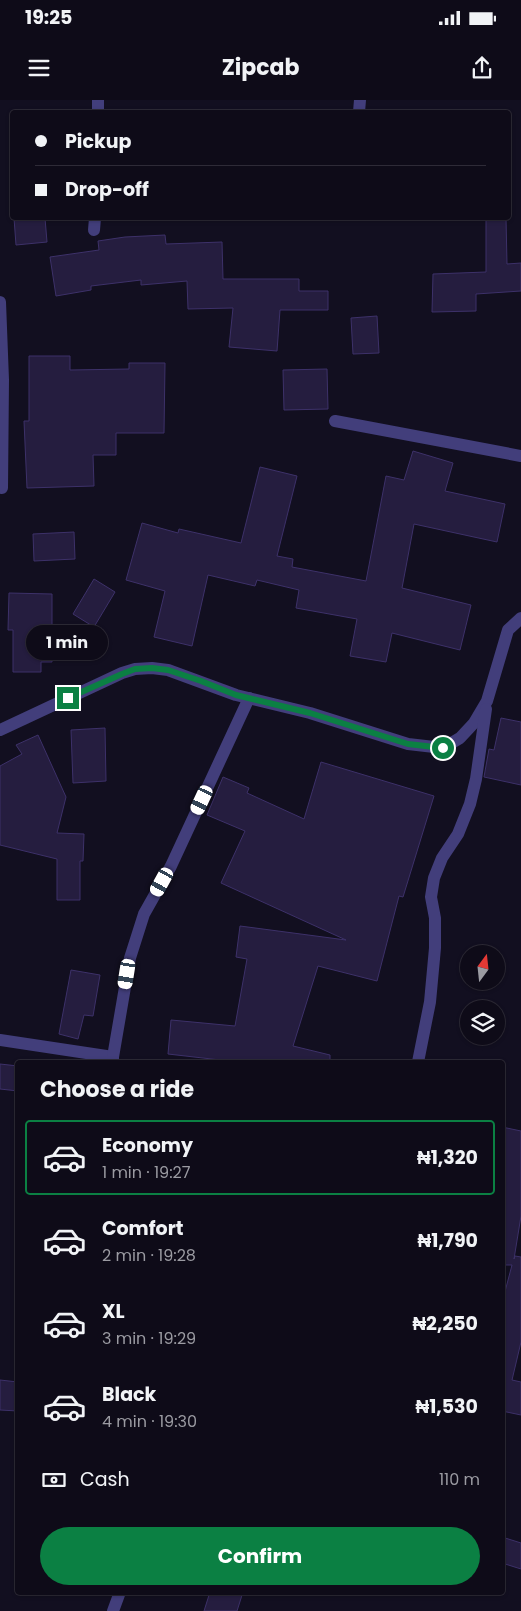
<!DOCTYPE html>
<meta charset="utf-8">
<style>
body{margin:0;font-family:Poppins,sans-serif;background:#1c1925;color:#f1f3f6;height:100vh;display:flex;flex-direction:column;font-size:19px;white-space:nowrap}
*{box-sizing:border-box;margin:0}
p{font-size:16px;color:#9b9ba2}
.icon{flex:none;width:28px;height:28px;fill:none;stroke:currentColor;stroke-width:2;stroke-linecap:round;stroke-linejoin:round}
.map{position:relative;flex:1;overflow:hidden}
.drawer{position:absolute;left:15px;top:960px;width:490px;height:535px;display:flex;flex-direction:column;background:#0e0b18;border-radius:5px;box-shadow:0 1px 4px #0004,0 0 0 1px #2e2b37}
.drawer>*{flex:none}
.top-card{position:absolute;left:10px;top:10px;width:501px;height:110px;border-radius:5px;box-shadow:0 1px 4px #0004,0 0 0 1px #2e2b37;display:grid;align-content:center;height:110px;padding:0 25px;background:#0e0b18}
.needle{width:32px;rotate:15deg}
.buttons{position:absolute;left:460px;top:845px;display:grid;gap:10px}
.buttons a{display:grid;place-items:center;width:45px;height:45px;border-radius:50%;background:#0e0b18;box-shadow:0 1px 4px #0004,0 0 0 1px #2e2b37;font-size:25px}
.end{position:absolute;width:22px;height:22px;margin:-11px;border:6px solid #0b8043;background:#fff;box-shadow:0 0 0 2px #fff}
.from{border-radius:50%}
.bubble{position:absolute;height:35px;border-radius:18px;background:#0e0b18;box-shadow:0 1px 4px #0004,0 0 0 1px #2e2b37;font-size:16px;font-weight:700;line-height:35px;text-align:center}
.car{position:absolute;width:15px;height:30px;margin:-15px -8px;border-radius:6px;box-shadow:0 0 4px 1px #0007;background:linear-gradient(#fff 24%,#345 0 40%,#fff 0 76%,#345 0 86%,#fff 0)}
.top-card b{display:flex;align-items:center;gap:18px;height:48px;font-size:19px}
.top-card b+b{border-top:1px solid #2e2b37}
.top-card i{width:12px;height:12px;background:#f1f3f6}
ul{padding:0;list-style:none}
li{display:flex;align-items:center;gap:15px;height:75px;margin:0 10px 8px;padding:0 15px;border:2px solid transparent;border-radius:5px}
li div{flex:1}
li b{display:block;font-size:19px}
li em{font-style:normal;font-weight:700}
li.selected{border-color:#0b8043}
li>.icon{width:45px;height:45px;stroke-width:1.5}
h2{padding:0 25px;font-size:22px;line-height:60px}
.pay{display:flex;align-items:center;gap:12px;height:55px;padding:0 25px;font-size:19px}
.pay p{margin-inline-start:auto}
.primary-button{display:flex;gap:10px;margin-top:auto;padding:10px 25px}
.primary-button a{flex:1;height:58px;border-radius:30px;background:#0b8043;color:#fff;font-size:20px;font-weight:700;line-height:58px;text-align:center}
.status{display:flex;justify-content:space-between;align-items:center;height:35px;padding:0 25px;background:#0e0b18;direction:ltr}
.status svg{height:14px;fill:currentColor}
header{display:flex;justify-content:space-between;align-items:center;height:65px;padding:0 25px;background:#0e0b18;font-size:22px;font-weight:700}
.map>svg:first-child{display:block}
</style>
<div class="status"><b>19:25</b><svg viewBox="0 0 49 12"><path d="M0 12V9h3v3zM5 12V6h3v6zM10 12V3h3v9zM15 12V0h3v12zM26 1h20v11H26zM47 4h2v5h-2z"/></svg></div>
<header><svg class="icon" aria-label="menu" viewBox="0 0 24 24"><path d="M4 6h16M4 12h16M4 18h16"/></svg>Zipcab<svg class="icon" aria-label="share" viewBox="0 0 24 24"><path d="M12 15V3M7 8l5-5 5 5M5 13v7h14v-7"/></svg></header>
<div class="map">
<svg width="521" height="1511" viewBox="0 0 521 1511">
<rect width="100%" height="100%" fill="#120f20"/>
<g fill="#251d3f" stroke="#3d3169">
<polygon points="14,118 45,118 47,142 16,145"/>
<polygon points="486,118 506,118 507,164 521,163 521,191 476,194 476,211 432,212 433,174 486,172"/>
<polygon points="165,135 166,144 222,142 223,179 299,179 299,191 328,191 328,210 280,210 277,251 229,247 233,208 188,209 187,181 141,185 141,180 91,186 91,190 56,196 50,157 99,150 98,141 125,137"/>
<polygon points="377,216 379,253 353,254 351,218"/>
<polygon points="29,256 70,256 70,270 129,269 129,263 165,263 164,333 116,333 116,355 93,355 94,386 27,388 24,321 29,321"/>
<polygon points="327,269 328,309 284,310 283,270"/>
<polygon points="413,351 453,363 445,391 505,404 497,442 414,424 402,488 471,505 460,550 392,533 386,562 350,556 357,519 296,508 299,490 257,480 255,486 208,475 192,546 154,537 165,491 126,480 142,423 178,433 179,429 241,443 260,367 297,376 277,456 293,459 292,467 366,481 386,376 404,380"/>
<polygon points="74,432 75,459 34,461 33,434"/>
<polygon points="94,479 115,492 94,527 73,514"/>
<polygon points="9,493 52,494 52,562 41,562 41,572 13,572 13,530 8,530"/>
<polygon points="501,618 521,622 521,685 484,677 489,649 494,650"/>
<polygon points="105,628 106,681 73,683 71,630"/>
<polygon points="38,635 66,697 57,733 84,734 83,761 80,761 80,800 57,800 57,759 0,745 0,666 22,654 16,645"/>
<polygon points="321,662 434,696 403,797 399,796 377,881 318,866 293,946 330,955 330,962 229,962 229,961 168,954 171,920 235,926 247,859 236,857 240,826 346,840 221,783 245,731 207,715 223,677 249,688 247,693 304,719"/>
<polygon points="71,870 100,875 93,916 84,915 78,939 59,934"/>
<polygon points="0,964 18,966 18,991 0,989"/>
<polygon points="502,1027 521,1031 521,1116 514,1159 515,1156 521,1157 521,1242 512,1280 521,1282 521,1315 502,1311 502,1203 512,1165 502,1165"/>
<polygon points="0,1280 18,1282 18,1311 0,1310"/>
<polygon points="502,1437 521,1443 521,1469 502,1463"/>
<polygon points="210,1492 243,1492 237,1511 204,1511"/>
</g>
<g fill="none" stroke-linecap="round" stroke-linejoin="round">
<g stroke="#423e7b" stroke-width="12">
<polyline points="98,12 98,0"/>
<polyline points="359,12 360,0"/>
<polyline points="94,130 95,118"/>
<polyline points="0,202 3,280 2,388"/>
<polyline points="335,321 521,356"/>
<polyline points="0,630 122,573 135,569 152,568 168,570 236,595 310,613 408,644 443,648 460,638 474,623 487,601 508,530 521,518"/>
<polyline points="0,940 113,957"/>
<polyline points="113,962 113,957 130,858 144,814 171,766 249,598"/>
<polyline points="418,962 430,902 435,848 435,818 431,797 434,778 442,758 458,734 470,704 476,679 486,609"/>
<polyline points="113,1511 120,1492"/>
</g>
</g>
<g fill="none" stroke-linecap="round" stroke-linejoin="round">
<polyline stroke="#0b8043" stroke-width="6" points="68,598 122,574 135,569 152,568 168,570 201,581 236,595 310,613 408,644 443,648"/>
</g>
</svg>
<div class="buttons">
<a><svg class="needle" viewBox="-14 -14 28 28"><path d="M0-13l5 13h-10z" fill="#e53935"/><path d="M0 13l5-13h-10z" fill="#9b9ba2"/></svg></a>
<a><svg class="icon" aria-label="layers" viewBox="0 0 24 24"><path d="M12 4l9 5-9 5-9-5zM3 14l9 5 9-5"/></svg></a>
</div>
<i class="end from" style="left:443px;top:648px"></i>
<i class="end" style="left:68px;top:598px"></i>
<div class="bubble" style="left:26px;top:525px;width:82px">1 min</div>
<i class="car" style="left:202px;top:700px;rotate:205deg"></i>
<i class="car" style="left:162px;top:782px;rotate:209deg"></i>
<i class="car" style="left:127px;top:874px;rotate:189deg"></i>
<div class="top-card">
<b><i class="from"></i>Pickup</b>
<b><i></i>Drop-off</b>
</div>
<section class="drawer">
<h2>Choose a ride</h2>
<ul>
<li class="selected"><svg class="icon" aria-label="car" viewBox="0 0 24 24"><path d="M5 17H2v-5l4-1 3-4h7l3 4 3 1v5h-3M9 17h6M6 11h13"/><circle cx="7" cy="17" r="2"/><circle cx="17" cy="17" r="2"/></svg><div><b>Economy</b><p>1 min · 19:27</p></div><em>₦1,320</em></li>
<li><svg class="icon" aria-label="car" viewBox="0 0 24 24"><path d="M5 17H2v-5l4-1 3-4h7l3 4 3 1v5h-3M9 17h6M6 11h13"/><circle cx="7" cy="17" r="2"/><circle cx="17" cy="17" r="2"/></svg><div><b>Comfort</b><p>2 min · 19:28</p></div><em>₦1,790</em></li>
<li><svg class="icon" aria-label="car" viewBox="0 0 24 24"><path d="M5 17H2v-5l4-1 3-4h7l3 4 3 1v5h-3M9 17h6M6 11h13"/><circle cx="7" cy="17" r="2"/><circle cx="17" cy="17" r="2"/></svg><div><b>XL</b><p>3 min · 19:29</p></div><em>₦2,250</em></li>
<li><svg class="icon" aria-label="car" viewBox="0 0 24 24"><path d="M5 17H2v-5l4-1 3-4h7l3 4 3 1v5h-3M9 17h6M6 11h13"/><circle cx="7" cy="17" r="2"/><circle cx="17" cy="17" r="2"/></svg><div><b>Black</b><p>4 min · 19:30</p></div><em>₦1,530</em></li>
</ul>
<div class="pay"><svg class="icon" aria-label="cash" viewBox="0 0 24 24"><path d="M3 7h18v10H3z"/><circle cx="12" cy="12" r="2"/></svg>Cash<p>110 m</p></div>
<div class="primary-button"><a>Confirm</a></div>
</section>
</div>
